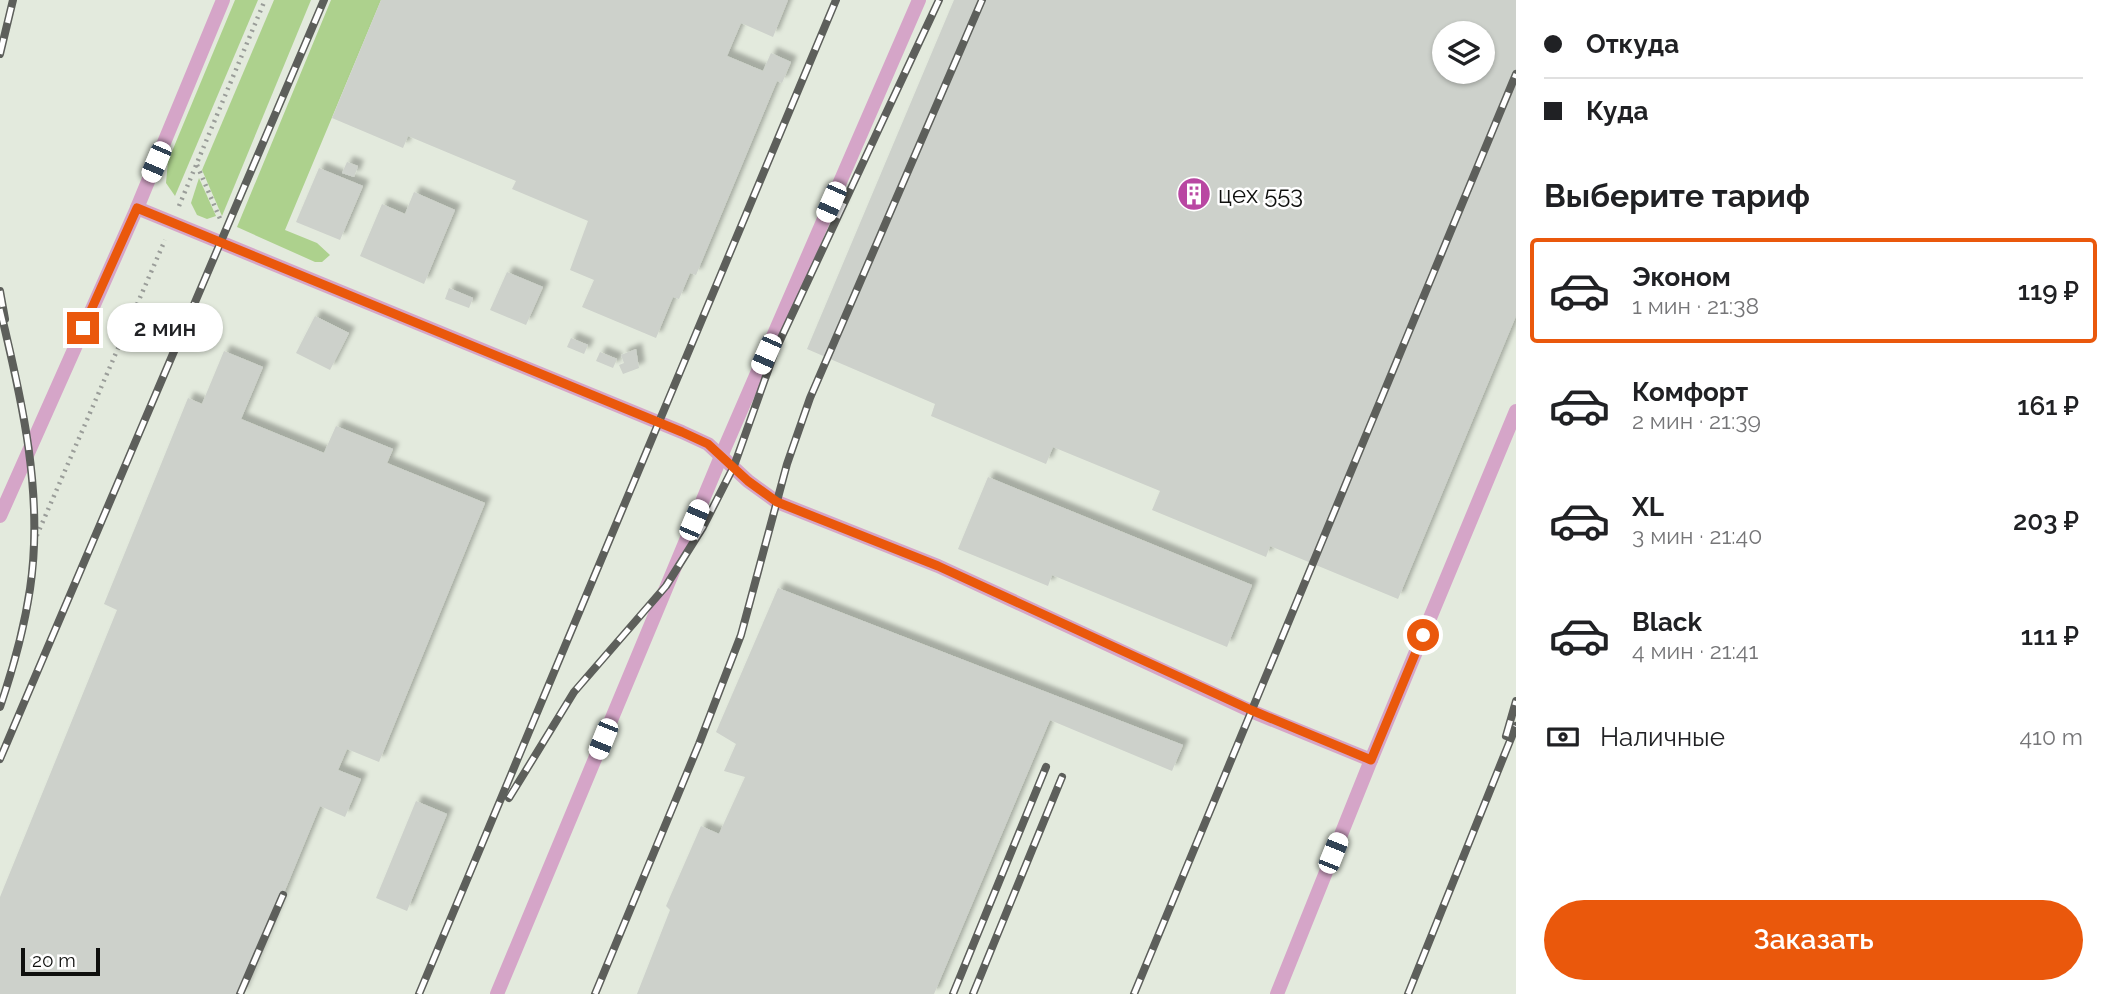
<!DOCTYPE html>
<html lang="ru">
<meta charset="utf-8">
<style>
body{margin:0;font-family:Raleway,sans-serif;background:#f6f6f6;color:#202124;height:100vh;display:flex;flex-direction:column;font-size:26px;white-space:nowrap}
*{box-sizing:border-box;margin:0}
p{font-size:23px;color:#757577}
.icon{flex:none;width:38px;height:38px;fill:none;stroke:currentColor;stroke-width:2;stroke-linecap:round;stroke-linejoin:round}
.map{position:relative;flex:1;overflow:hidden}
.panel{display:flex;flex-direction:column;background:#fff;width:595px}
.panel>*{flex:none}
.banner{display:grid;align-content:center;height:154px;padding:0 28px;background:#fff}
.tools{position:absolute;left:1432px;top:21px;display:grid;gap:14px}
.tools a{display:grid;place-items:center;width:63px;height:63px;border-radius:50%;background:#fff;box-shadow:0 2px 5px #0004;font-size:35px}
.scale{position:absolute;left:21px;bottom:18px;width:79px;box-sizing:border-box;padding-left:7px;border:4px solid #0f100e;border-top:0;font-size:19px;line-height:24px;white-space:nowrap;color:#0f100e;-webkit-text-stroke:5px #fff;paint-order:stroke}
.end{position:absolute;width:32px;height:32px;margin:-16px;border:9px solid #ea580c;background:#fff;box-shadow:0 0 0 4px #fff}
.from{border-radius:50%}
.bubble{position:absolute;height:49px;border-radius:24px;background:#fff;box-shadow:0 2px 5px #0004;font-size:23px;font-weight:600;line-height:49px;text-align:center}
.car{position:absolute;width:21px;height:42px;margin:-21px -10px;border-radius:9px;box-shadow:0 0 5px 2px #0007;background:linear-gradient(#fff 24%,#345 0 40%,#fff 0 76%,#345 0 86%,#fff 0)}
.banner b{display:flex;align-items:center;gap:24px;height:66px;font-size:26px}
.banner b+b{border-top:2px solid #e0e0e0}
.banner i{width:18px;height:18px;background:#202124}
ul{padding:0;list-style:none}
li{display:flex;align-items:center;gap:21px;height:105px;margin:0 14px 10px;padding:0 14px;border:4px solid transparent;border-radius:7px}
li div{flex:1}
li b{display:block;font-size:26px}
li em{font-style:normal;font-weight:600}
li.current{border-color:#ea580c}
li>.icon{width:63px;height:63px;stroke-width:1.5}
h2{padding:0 28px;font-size:32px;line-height:84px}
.pay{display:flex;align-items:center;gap:18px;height:77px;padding:0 28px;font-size:26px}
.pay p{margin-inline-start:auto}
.primary-button{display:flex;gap:14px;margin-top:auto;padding:14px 28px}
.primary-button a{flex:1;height:80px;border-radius:42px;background:#ea580c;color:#fff;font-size:28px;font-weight:600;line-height:80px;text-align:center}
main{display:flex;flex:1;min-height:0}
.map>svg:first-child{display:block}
</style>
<main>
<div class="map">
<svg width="1516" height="994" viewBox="0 0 1516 994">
<defs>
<filter id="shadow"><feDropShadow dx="6" dy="-6" stdDeviation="2" flood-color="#0004"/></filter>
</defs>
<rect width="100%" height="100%" fill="#f2f6f0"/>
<path fill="#e3eadd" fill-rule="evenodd" d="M0 0H1516V994H0ZM1444 33H1482V72H1444Z"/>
<g fill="#add18d">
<polygon points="235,0 258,0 175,196 166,183 168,161"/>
<polygon points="274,0 311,0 222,216 202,170"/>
<polygon points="331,0 381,0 285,230 317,243 330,255 322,262 315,262 237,227"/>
<polygon points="199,178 216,216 207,219 197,215 191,203"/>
</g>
<g fill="#cdd1cb" fill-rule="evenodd" filter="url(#shadow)">
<polygon points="381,0 788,0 773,37 741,23 727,56 763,71 771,53 791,62 782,83 777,81 696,275 690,273 679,299 673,297 656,338 582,307 594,280 570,270 588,221 512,189 516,181 408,136 403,148 332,118"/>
<path d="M954 0H1516V316L1398 599 1270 546 1266 557 1152 510 1160 491 1053 447 1046 464 931 416 935 404 807 349ZM1444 33H1482V72H1444Z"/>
<polygon points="347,162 358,166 354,177 342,173"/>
<polygon points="319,168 363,186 340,240 296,222"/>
<polygon points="414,192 455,210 424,284 360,256 382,204 405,214"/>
<polygon points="507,272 543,287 526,325 490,310"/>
<polygon points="449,288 473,298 469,308 445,299"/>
<polygon points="315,316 349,333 330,370 296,353"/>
<polygon points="571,338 588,345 584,354 567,347"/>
<polygon points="636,349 639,368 623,374 619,365 624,363 621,355"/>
<polygon points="224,351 263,367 241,419 324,453 336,426 393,449 387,463 485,503 379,762 347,749 338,770 361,779 345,817 320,806 242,994 0,994 0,897 117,610 104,604 188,398 202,404"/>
<polygon points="600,352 617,359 613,368 596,361"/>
<polygon points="988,477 1252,585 1227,647 1052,575 1048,586 958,549"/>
<polygon points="778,588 1183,745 1172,771 1050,720 934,994 637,994 670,910 666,906 701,826 719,834 745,777 724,771 736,744 716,732"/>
<polygon points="416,801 447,814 407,911 376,898"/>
</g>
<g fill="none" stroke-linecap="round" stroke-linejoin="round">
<g stroke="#9a9d99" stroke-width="4.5" stroke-dasharray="2 5" stroke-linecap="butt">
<polyline points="197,165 221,221"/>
<polyline points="179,206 265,0"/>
<polyline points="34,542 165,240"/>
</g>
<g stroke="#d5a5c8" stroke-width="14">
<polyline points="137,208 682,432 708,444 748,481 777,502 938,566 1251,711 1371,760 1516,411"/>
<polyline points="0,516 137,208 223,0"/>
<polyline points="497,994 722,454 919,0"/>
<polyline points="1277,994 1371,760"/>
</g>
<g stroke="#5d5f5b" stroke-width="8">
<g id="rail">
<polyline points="0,54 13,0"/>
<polyline points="0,291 5,319"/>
<path d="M0 309C22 400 44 495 30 589 24 629 13 669 0 707"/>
<polyline points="1506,736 1516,701"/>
<polyline points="0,759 324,0"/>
<polyline points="509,798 574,692 666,586 703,527 734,466 775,351 939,0"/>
<polyline points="240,994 283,895"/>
<polyline points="419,994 836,0"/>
<polyline points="595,994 699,744 741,635 787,464 810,398 982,0"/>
<polyline points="953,994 1046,767"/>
<polyline points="973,994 1062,777"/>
<polyline points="1134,994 1516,74"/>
<polyline points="1408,994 1516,726"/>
</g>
</g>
<use href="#rail" stroke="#fff" stroke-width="5" stroke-dasharray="16" stroke-linecap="butt"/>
</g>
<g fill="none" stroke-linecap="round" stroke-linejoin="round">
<polyline stroke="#ea580c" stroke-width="9" points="83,328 137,208 682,432 708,444 748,481 777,502 938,566 1251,710 1371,760 1423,635"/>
</g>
<defs>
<g id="building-disc" transform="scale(1.75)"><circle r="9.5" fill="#b947a2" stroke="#fff"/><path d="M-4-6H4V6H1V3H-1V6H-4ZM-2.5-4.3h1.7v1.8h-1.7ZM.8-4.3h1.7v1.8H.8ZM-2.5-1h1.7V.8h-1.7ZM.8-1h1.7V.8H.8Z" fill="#fff"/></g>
</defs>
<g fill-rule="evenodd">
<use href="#building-disc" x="1194" y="194"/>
</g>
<g text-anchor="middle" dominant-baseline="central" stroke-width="5" stroke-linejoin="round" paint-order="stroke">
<g font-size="24" fill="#0f100e" stroke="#fff" text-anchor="start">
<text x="1218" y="194">цех 553</text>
</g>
</g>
</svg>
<div class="tools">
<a><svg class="icon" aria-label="layers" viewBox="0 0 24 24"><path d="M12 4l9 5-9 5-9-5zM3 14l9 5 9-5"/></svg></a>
</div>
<div class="scale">20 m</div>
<i class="end from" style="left:1423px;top:635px"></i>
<i class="end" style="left:83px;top:328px"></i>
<div class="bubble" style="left:107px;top:303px;width:116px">2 мин</div>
<i class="car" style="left:156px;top:162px;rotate:203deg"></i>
<i class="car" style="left:831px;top:202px;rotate:204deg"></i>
<i class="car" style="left:766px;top:354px;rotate:204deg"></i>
<i class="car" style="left:694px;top:520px;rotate:23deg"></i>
<i class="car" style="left:603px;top:739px;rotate:202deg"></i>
<i class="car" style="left:1333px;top:853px;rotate:22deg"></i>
</div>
<section class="panel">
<div class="banner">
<b><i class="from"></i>Откуда</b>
<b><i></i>Куда</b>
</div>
<h2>Выберите тариф</h2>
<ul>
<li class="current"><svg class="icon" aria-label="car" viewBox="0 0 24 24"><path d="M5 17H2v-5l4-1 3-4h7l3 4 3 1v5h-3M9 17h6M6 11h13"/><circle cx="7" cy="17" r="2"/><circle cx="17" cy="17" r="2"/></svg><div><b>Эконом</b><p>1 мин · 21:38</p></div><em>119 ₽</em></li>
<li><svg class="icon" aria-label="car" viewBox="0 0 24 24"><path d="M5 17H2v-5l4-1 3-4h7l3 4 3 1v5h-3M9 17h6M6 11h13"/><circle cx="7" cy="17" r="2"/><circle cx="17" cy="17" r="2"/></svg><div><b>Комфорт</b><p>2 мин · 21:39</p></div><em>161 ₽</em></li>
<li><svg class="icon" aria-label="car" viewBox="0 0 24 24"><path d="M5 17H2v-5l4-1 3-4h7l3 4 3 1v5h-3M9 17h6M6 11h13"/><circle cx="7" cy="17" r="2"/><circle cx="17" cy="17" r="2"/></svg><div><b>XL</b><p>3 мин · 21:40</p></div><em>203 ₽</em></li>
<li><svg class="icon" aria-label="car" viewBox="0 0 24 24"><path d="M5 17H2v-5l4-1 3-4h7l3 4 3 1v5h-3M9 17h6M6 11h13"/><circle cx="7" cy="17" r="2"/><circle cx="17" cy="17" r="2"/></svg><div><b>Black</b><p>4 мин · 21:41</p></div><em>111 ₽</em></li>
</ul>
<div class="pay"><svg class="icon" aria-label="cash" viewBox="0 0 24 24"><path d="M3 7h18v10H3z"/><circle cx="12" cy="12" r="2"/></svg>Наличные<p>410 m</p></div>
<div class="primary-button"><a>Заказать</a></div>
</section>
</main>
